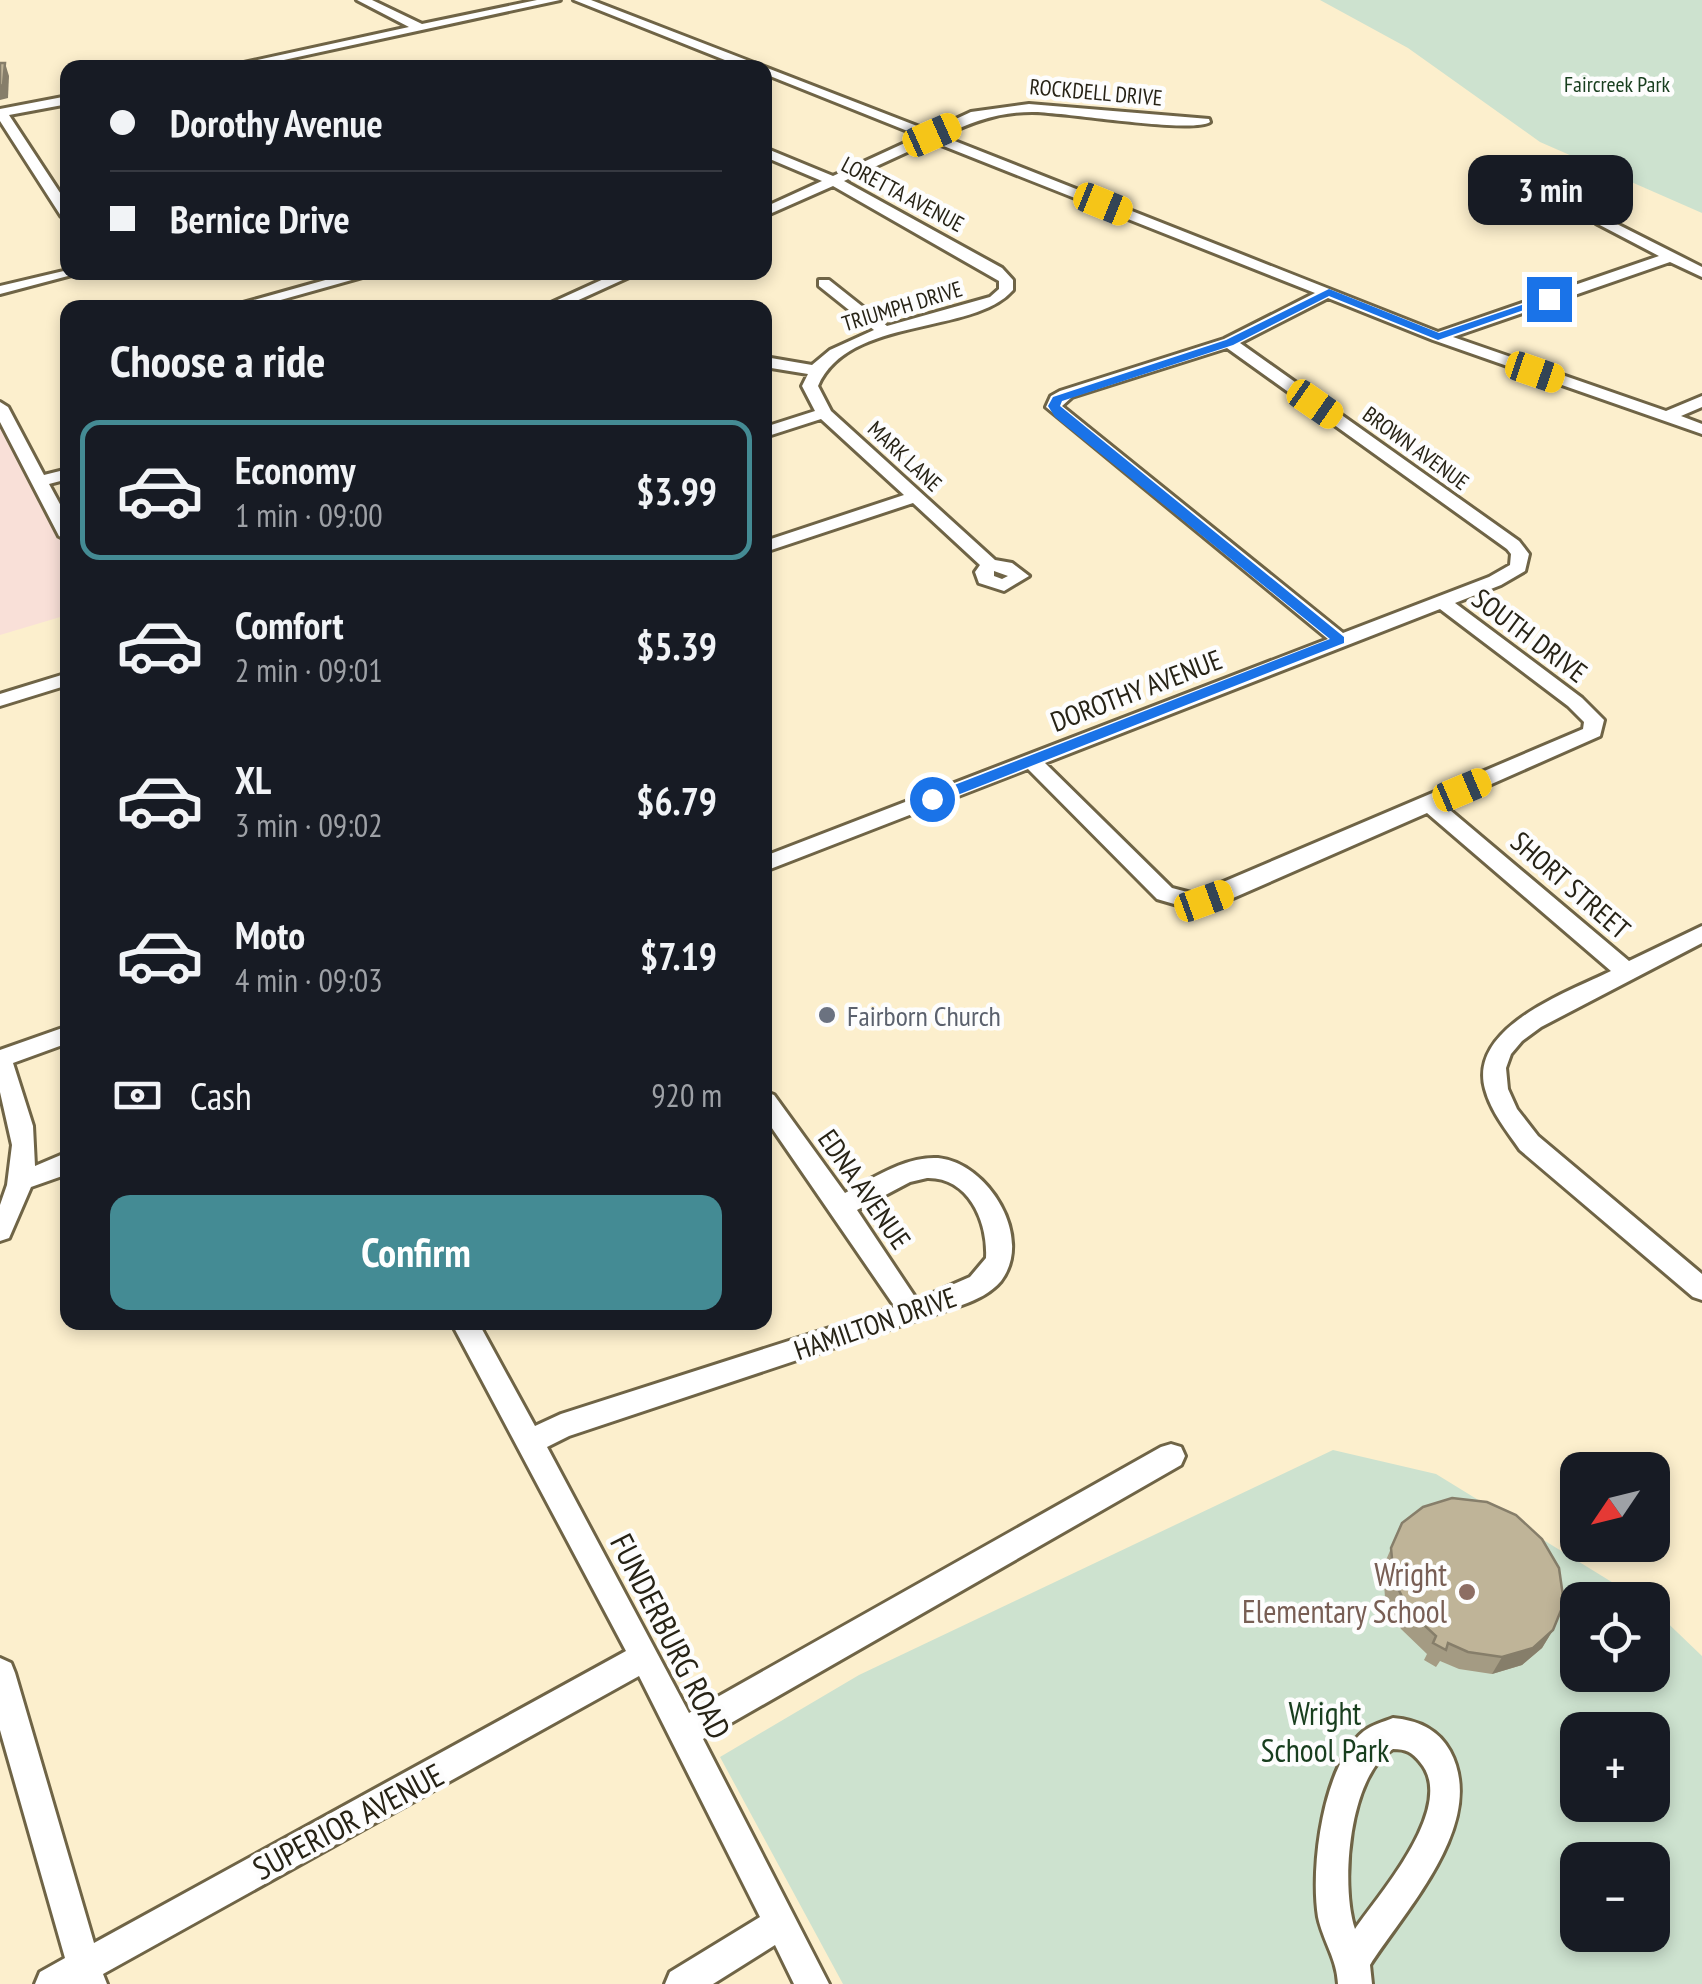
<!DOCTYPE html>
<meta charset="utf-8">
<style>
body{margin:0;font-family:"PT Sans Narrow",sans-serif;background:#20242c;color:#f1f3f6;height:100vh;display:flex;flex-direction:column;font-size:38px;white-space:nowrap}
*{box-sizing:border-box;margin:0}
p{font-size:32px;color:#9ea1a6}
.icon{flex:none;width:55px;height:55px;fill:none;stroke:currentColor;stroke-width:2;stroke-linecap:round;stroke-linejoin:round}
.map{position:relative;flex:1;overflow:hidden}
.drawer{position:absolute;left:60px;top:300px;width:712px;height:1030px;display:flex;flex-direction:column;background:#171b24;border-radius:20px;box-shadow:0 5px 15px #0003}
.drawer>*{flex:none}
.guide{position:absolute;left:60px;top:60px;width:712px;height:220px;border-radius:20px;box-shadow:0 5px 15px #0003;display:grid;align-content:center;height:220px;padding:0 50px;background:#171b24}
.needle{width:65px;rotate:235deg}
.buttons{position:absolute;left:1560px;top:1452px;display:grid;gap:20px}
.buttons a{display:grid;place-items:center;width:110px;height:110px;border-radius:20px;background:#171b24;box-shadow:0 5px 15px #0003;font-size:50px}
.end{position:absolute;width:45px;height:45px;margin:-22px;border:12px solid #1a73e8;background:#fff;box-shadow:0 0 0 5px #fff}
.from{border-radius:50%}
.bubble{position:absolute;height:70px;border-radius:20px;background:#171b24;box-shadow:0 5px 15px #0003;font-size:32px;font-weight:700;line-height:70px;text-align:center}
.car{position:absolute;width:30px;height:60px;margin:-30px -15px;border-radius:12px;box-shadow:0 0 8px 2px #0007;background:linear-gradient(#f5c518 24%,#345 0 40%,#f5c518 0 76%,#345 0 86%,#f5c518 0)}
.guide b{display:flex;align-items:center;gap:35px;height:95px;font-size:38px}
.guide b+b{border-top:2px solid #363941}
.guide i{width:25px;height:25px;background:#f1f3f6}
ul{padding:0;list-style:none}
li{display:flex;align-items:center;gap:30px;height:140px;margin:0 20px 15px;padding:0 30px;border:5px solid transparent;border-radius:20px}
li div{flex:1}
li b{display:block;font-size:38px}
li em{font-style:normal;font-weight:700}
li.current{border-color:#448b94}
li>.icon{width:90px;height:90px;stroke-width:1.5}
h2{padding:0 50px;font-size:45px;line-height:120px}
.pay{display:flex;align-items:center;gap:25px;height:110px;padding:0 50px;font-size:38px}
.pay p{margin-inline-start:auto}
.primary-button{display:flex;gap:20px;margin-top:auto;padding:20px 50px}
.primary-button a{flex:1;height:115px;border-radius:20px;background:#448b94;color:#fff;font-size:40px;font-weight:700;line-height:115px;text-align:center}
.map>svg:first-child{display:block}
</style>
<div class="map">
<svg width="1702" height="1984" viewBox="0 0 1702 1984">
<rect width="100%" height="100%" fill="#fcefcd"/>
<polygon fill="#f9e0d8" points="0,407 68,536 67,615 0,635"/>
<g fill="#cde2cf" fill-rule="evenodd">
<polygon points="1320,0 1702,0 1702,213 1540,142 1408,48"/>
<path d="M1333 1450 1436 1474 1641 1600H1578V1675H1652L1653 1609 1702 1656V1984H843L720 1757 859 1675ZM1578 1730H1652V1805H1578ZM1578 1860H1652V1935H1578Z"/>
</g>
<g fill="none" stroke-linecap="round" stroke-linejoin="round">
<g stroke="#6f6446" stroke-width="6">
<g id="minor">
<polygon points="357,0 372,0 422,24 537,0 560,0 247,68 221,68 409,27"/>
<path d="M574 0H591L930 131 971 112 1029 104 1209 119 1210 122C1191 134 1066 112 1032 112 998 112 972 122 942 136L1438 332 1659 256 1596 223V217L1601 216 1702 267V277L1670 262 1453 337 1666 411 1702 396V407L1681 416 1702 424V434L1433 340 1328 298 1240 343 1519 541 1529 554 1525 571 1501 585 1455 603 1582 698 1604 720 1600 736 1444 805 1629 961 1702 926V943L1541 1027 1522 1041 1511 1054 1506 1068 1508 1089 1517 1109 1538 1136 1702 1274V1300L1693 1297 1520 1150C1507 1131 1491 1112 1485 1089 1468 1027 1568 992 1611 971L1427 813 1233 898 1195 910 1157 899 1028 769 765 871V856L1328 639 1046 407 1051 396 1060 391 1224 339 1315 293 931 141 844 181 1002 268 1013 280V290C973 336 849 315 818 386L831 411 995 560 1012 563 1029 576 1004 591 979 583 975 572 980 565 913 503 765 552V541L904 495 821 419 765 437V427L815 411 802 386 808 374 765 367V357L812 365 830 350 874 330 819 286V280H829L887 326 990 297 999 289V281L833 186 765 216V207L822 181 765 157V148L833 176 920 136 765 74V68H745ZM1227 348 1507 549 1511 554 1510 565 1489 577 1343 633 1062 406 1072 397ZM994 571 1008 576 1002 579 994 576ZM1440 609 1568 706 1584 722 1583 729 1195 894 1172 888 1045 763Z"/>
<polygon points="68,96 68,104 9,115 68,205 68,220 61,216 0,121 0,109"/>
<polygon points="68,270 68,272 83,272 0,294 0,286"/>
<polygon points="354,272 380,272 252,308 225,308"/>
<polygon points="619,272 640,272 561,308 540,308"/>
<polygon points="0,402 8,407 44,475 68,469 68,479 49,484 68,519 68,541 59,536 0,422"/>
<polygon points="68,673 68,685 0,706 0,694"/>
<polygon points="68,1026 68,1043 13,1063 33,1126 35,1166 68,1152 68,1174 31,1187 9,1238 0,1241 0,1205 7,1185 12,1145 0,1092 0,1050"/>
<path d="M766 1092 774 1095 845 1193C872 1179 905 1156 938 1158 988 1163 1034 1237 1001 1281 991 1293 976 1300 962 1305L569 1436 547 1447 689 1713 1161 1447 1171 1444 1181 1447 1185 1456 1181 1465 703 1739 829 1984H794L775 1945 713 1984H665L670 1972 760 1917 639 1676 103 1974 107 1984H35L40 1972 65 1958 0 1730V1658L11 1663 15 1673 94 1943 626 1651 451 1322H478L535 1426 561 1414 895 1307 765 1118ZM927 1178C969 1177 988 1222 986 1258L970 1277 917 1300 857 1210 910 1182Z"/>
<path d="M1393 1718C1417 1720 1438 1729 1450 1751 1488 1822 1407 1908 1370 1965L1372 1984H1338C1337 1959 1323 1941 1318 1917 1310 1867 1323 1765 1364 1731 1372 1725 1383 1722 1393 1718ZM1393 1749C1406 1749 1412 1752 1420 1762 1458 1805 1380 1893 1355 1929 1340 1885 1349 1774 1393 1749Z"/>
</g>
</g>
<use href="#minor" fill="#fff" fill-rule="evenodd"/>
</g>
<polygon fill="#a49b83" points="1402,1523 1553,1630 1542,1648 1522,1665 1492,1674 1459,1669 1440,1661 1436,1667 1424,1660 1427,1654 1401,1629 1385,1598 1383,1567"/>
<g fill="#867e6a">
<polygon points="5,63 9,76 8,98 0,100 0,86"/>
<polygon points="1553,1630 1542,1648 1522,1665 1492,1674 1502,1657"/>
</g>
<g fill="#bfb498" stroke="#867e6a" stroke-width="2.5">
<polygon points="0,63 5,63 3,85 0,86"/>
<polygon points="1452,1498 1487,1502 1516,1515 1542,1539 1559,1568 1564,1603 1553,1630 1533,1648 1502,1657 1468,1652 1448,1643 1446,1650 1433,1643 1436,1636 1409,1611 1394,1580 1391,1548 1402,1523 1423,1507"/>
</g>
<polygon fill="#1a73e8" points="1329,289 1439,333 1545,297 1555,299 1438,340 1329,296 1233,345 1062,401 1060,406 1344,637 1344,643 937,803 926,803 926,796 1330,639 1055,417 1048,406 1053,397 1226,340"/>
<circle fill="#6b7280" stroke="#fdfdfd" stroke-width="4" cx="827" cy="1015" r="10"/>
<circle fill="#8d6e63" stroke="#fdfdfd" stroke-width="4" cx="1467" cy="1592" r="10"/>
<g text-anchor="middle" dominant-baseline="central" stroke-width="9" stroke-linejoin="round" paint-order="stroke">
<g font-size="22" fill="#183e1e" stroke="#fdfdfd">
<text x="1617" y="84">Faircreek Park</text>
</g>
<g font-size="22" fill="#272316" stroke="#fdfdfd">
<text transform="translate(1096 92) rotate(5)">ROCKDELL DRIVE</text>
<text transform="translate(903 194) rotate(28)">LORETTA AVENUE</text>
<text transform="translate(902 306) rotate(-17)">TRIUMPH DRIVE</text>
<text transform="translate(1416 448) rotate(36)">BROWN AVENUE</text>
<text transform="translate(905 456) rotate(43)">MARK LANE</text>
</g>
<g font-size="28" fill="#272316" stroke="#fdfdfd">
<text transform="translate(1530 635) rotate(37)">SOUTH DRIVE</text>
<text transform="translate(1136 690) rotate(-21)">DOROTHY AVENUE</text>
<text transform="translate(1571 885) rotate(41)">SHORT STREET</text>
<text transform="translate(865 1189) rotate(55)">EDNA AVENUE</text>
<text transform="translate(875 1323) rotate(-19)">HAMILTON DRIVE</text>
</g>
<g font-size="28" fill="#5b616d" stroke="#fdfdfd" text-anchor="start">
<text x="847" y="1015">Fairborn Church</text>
</g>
<g font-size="32" fill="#785e54" stroke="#fdfdfd" text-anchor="end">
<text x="1447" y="1574">Wright<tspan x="1447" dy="37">Elementary School</tspan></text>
</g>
<g font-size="32" fill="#272316" stroke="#fdfdfd">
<text transform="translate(671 1636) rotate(63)">FUNDERBURG ROAD</text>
<text transform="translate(348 1821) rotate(-28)">SUPERIOR AVENUE</text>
</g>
<g font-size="32" fill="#183e1e" stroke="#fdfdfd">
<text x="1325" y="1713">Wright<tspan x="1325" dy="37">School Park</tspan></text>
</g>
</g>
</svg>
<div class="buttons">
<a><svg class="needle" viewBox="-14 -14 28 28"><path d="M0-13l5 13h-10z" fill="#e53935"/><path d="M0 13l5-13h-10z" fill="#9ea1a6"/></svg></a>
<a><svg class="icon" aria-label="locate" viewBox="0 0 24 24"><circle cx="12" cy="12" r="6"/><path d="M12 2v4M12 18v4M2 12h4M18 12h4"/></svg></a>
<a>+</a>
<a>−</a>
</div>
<i class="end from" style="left:932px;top:799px"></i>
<i class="end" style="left:1549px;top:299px"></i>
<div class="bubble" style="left:1468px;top:155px;width:165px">3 min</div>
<i class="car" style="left:932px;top:135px;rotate:66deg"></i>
<i class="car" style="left:1103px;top:204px;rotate:112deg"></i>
<i class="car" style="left:1535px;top:372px;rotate:109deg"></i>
<i class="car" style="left:1315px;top:404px;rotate:125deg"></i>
<i class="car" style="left:1462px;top:790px;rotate:67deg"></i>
<i class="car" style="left:1204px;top:901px;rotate:70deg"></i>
<div class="guide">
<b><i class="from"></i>Dorothy Avenue</b>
<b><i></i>Bernice Drive</b>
</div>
<section class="drawer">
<h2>Choose a ride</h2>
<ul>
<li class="current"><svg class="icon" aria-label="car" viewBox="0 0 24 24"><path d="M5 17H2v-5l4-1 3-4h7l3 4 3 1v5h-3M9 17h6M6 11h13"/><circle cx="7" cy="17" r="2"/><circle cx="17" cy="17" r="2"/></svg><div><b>Economy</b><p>1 min · 09:00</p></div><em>$3.99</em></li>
<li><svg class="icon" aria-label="car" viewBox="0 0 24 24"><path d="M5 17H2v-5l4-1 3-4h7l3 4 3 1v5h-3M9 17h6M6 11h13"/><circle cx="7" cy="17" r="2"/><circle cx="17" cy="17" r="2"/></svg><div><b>Comfort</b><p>2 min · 09:01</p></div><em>$5.39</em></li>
<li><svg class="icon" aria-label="car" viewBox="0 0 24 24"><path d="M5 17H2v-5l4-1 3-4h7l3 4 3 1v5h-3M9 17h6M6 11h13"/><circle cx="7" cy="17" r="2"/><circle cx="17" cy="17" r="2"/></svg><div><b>XL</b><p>3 min · 09:02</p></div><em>$6.79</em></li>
<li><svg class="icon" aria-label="car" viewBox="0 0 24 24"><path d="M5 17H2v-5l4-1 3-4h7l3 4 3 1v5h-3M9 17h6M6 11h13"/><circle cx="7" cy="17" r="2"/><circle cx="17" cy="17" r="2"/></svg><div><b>Moto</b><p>4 min · 09:03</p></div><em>$7.19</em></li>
</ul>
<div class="pay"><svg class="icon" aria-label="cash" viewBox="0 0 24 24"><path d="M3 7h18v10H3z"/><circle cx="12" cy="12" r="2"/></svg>Cash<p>920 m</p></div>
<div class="primary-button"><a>Confirm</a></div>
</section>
</div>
